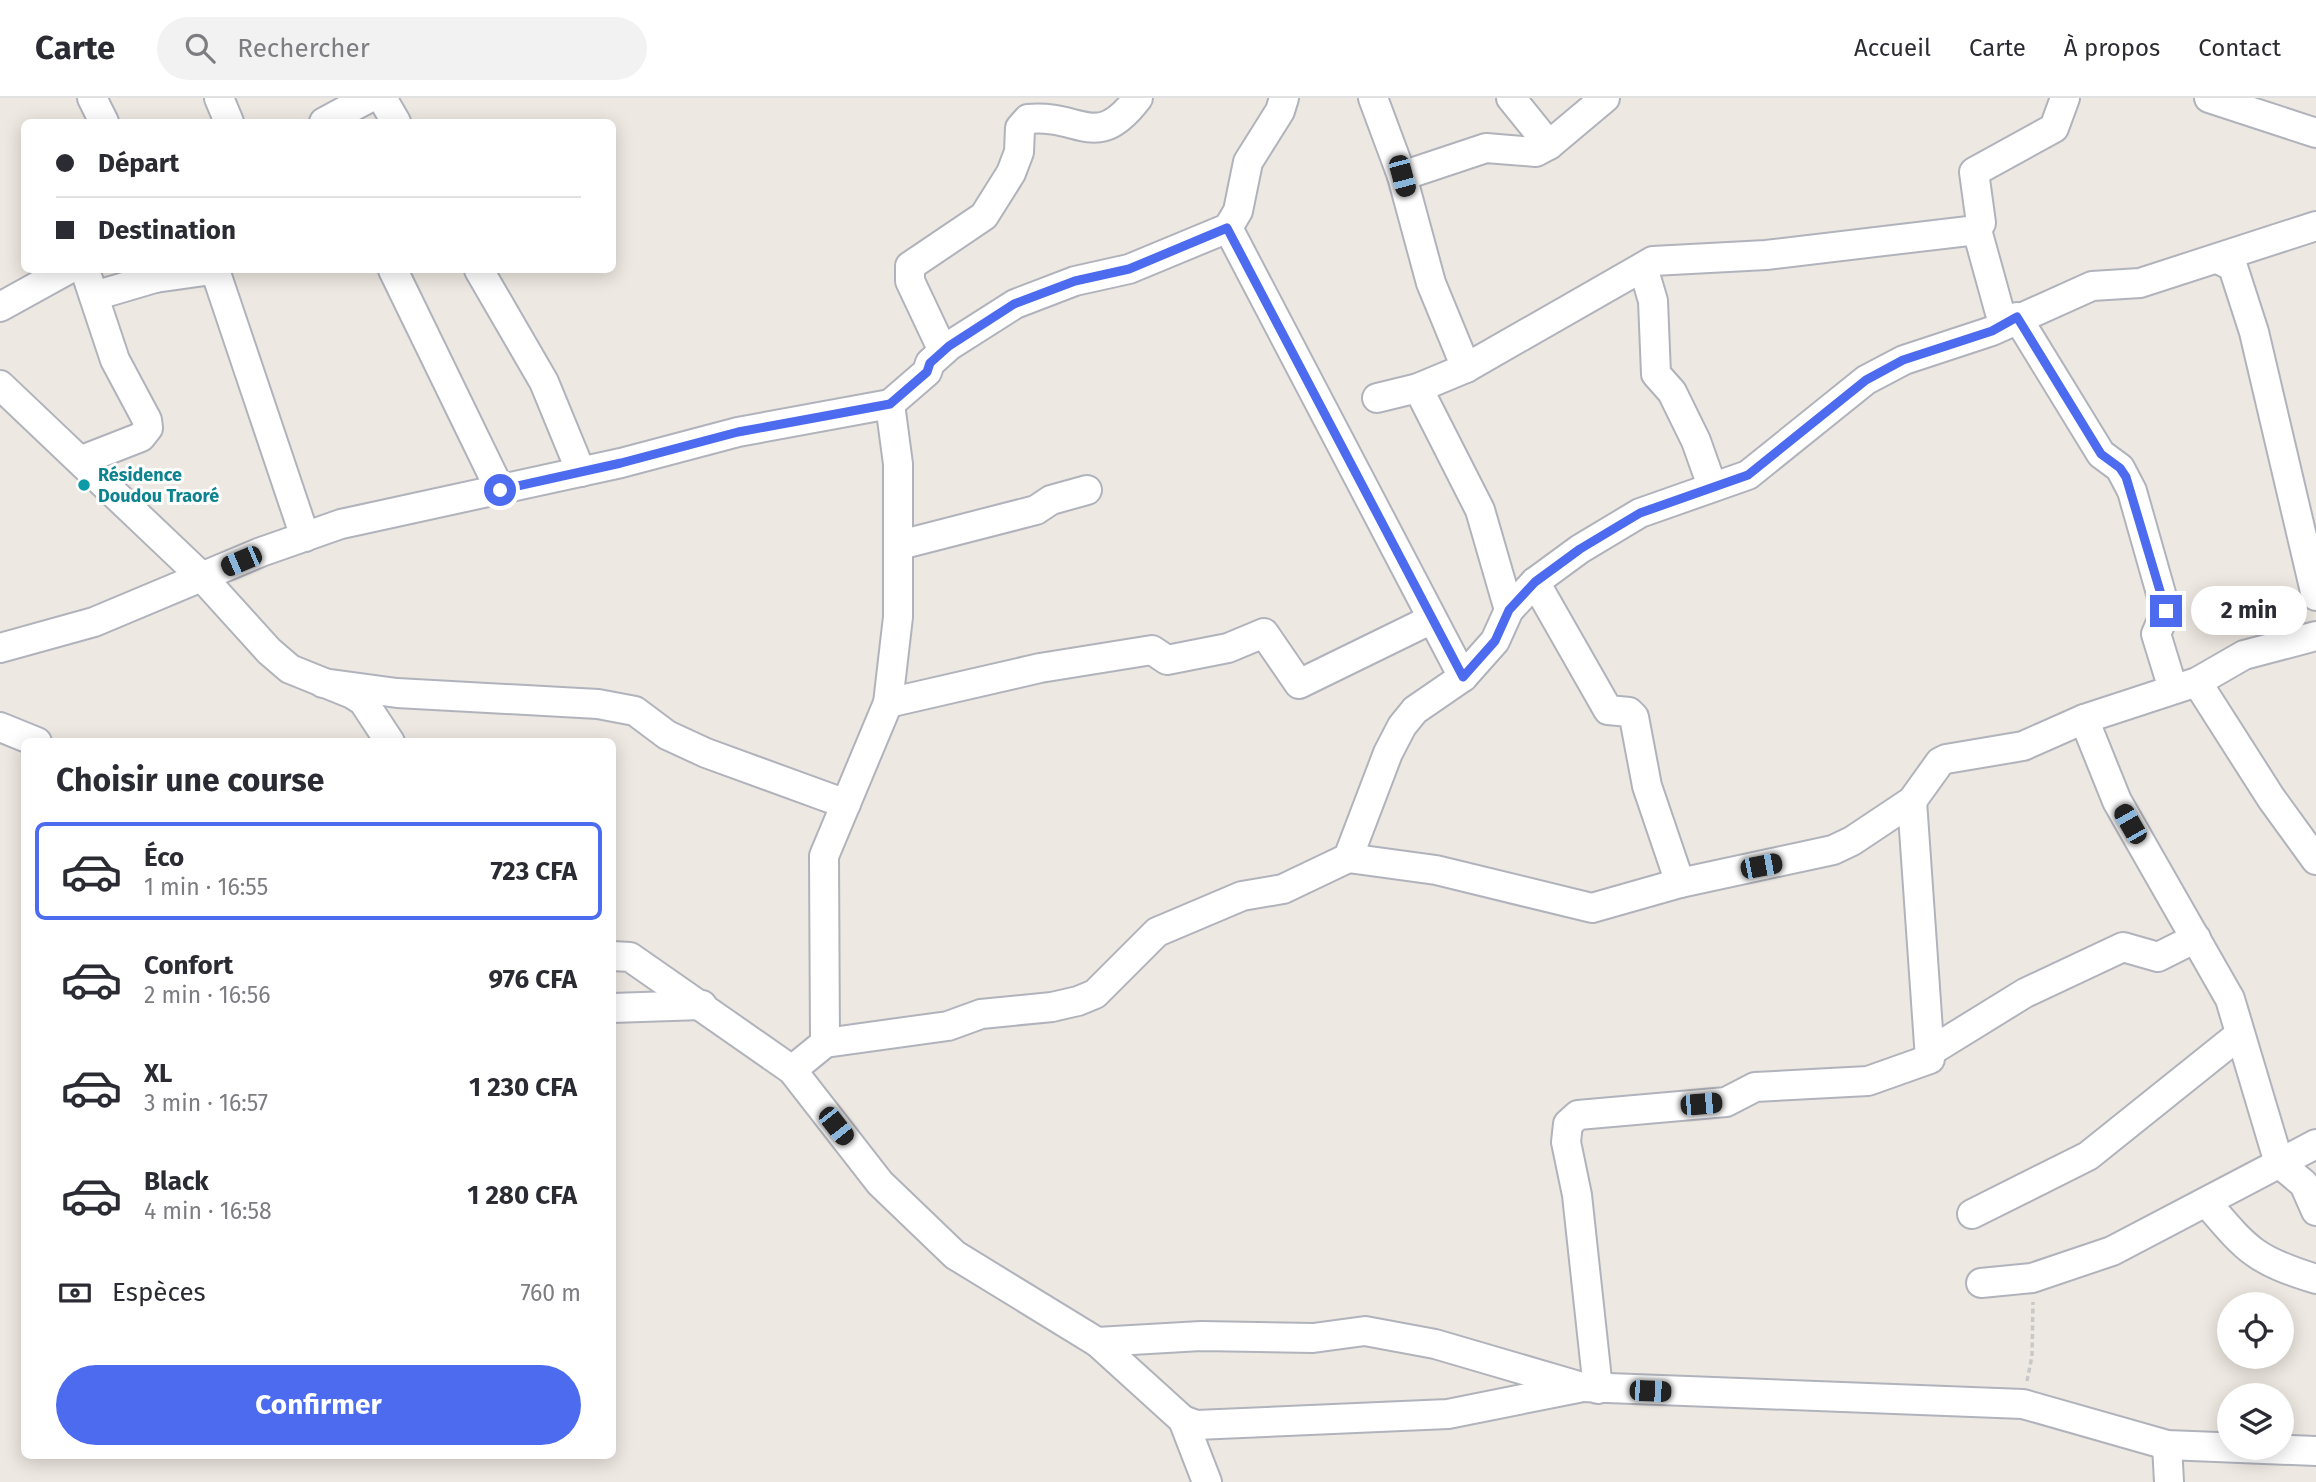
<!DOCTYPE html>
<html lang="fr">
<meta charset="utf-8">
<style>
body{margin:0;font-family:"Fira Sans",sans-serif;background:#f2f2f3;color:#2b2b33;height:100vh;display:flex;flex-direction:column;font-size:26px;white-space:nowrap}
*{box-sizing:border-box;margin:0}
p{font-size:23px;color:#7c7c81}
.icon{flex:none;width:38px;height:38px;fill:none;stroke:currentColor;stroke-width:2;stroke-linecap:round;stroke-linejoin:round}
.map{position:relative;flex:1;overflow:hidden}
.side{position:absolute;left:21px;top:640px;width:595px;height:721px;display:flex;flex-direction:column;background:#fff;border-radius:10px;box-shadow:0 4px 18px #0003}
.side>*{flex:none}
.top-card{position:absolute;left:21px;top:21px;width:595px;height:154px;border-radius:10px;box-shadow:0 4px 18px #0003;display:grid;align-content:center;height:154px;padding:0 35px;background:#fff}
.controls{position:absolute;left:2217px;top:1194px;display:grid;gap:14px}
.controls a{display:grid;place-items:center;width:77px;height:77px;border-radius:50%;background:#fff;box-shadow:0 4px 18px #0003;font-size:35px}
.end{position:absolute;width:32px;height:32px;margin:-16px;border:9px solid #4c6bef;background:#fff;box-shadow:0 0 0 4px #fff}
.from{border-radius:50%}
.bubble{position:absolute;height:49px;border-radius:24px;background:#fff;box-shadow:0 4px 18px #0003;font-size:23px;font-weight:700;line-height:49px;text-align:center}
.car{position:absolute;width:21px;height:42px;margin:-21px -10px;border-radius:9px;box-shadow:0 0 5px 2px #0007;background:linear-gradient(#222 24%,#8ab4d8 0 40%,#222 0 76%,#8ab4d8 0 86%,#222 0)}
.top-card b{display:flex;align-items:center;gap:24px;height:66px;font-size:26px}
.top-card b+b{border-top:2px solid #e1e1e2}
.top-card i{width:18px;height:18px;background:#2b2b33}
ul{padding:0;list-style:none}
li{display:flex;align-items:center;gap:21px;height:98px;margin:0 14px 10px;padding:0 21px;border:4px solid transparent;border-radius:10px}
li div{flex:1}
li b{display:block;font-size:26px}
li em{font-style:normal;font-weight:700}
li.active{border-color:#4c6bef}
li>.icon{width:63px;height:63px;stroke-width:1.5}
h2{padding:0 35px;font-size:32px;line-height:84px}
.pay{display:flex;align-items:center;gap:18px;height:77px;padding:0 35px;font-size:26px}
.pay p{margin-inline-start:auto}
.primary-button{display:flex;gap:14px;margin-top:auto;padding:14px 35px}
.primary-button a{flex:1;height:80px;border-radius:42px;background:#4c6bef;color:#fff;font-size:28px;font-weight:700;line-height:80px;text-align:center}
header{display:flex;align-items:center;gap:42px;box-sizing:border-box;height:98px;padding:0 35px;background:#fff;border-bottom:2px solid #e1e1e2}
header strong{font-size:33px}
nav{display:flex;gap:38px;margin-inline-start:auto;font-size:24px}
.search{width:490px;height:63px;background:#f2f2f3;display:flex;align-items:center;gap:18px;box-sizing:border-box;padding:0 24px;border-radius:38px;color:#7c7c81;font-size:26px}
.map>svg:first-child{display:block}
</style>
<header>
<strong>Carte</strong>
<div class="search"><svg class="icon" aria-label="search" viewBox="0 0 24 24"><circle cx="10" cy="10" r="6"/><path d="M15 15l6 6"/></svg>Rechercher</div>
<nav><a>Accueil</a><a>Carte</a><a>À propos</a><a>Contact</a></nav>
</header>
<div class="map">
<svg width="2316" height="1384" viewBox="0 0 2316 1384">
<rect width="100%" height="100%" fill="#ede8e1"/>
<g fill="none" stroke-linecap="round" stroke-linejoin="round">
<g stroke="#b1b3bc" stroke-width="32">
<g id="minor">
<polyline points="92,0 104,24"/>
<polyline points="219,0 229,24"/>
<polyline points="382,0 396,24"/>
<polyline points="1373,0 1402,78 1431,185 1466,270"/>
<polyline points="1511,0 1549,47"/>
<polyline points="2209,0 2316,35"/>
<polyline points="324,24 369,0"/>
<polyline points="1402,78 1486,50 1536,54 1549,47 1605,0"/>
<polyline points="1228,130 1463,579"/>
<polyline points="2218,161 2233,169 2254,234 2316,498"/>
<polyline points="1643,169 1653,203 1656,276 1672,294 1696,343 1712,388"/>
<polyline points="153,172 155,180 212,172"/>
<polyline points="215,172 305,439"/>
<polyline points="393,172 500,392"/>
<polyline points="479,172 544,284 581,374"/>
<polyline points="94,198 155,180"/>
<polyline points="0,209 67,172"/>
<polyline points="2017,219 2101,356 2120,370 2132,393 2166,513 2156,536 2173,591"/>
<polyline points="2003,226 1977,132 1981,125 1974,74 2054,30 2065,0"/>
<path d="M943 253 910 183V168L984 118 1011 75 1019 54 1020 30 1028 21C1082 16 1096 55 1138 0"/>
<polyline points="0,287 202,479 269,553 290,571 352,596 363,603 390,644"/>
<polyline points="1418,290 1480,412 1509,512"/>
<polyline points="1377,300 1418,290 1466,270 1653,163 1766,157 1977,132"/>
<polyline points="82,362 141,339 148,330 147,322 115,262 85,172"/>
<polyline points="900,447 1036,412 1051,402 1087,392"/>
<polyline points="1535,484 1608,612 1629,614 1634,619 1647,688 1680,785"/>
<polyline points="0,550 94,524 261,454 341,426 621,365 738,334 890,306"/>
<polyline points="2197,584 2271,700 2316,762"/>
<polyline points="323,585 397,595 598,606 635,613 667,637 706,655 846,706"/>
<polyline points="888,605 1040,570 1152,552 1167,562 1228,550 1264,535 1299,586 1432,521"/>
<polyline points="2084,621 2117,703 2230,901 2279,1065 2304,1086 2316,1113"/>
<polyline points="0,629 37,644"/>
<polyline points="1348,760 1436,772 1592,810 1680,785 1833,752 1852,743 1912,703 1940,664 1946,661 2023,648 2084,621 2197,584 2244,557 2316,538"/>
<polyline points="612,858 630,859 792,972 880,1085 955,1157 1097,1244 1201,1238 1313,1240 1365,1233 1435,1246 1582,1289 2023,1306 2167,1347 2316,1353"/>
<polyline points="612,910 702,907"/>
<polyline points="825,945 948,928 981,916 1052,909 1078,903 1095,896 1157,834 1242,798 1283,791 1348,760 1388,655 1402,628 1415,612 1463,579 1495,543 1509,512 1535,484 1580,451 1640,415 1748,377 1866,282 1904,262 1992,233 2092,188 2140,185 2316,128"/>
<polyline points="1931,953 2025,895 2123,849 2158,859 2196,840"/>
<polyline points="792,972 825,945 824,758 888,605 898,519 898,366 890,306 927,274 930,265 949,248 1015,206 1075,183 1129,171 1228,130 1238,113 1248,64 1280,13 1284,0"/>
<path d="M2207 1105C2248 1153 2255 1162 2316 1181"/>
<polyline points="1972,1116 2088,1058 2239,937"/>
<polyline points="1981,1185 2032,1180 2112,1153 2316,1046"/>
<polyline points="1097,1244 1183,1322 1196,1327 1448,1316 1578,1290"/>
<polyline points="1598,1291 1577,1097 1566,1044 1568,1026 1578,1017 1726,1004 1755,989 1868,983 1930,961 1912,703"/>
<polyline points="1183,1322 1207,1384"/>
<polyline points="2167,1347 2169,1384"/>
</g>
</g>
<polyline stroke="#c8c8c8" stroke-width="3.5" stroke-dasharray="5 3.5" stroke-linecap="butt" points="2027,1283 2032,1258 2033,1204"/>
<use href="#minor" stroke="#fff" stroke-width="28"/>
</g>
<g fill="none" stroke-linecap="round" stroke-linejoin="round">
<polyline stroke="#4c6bef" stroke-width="9" points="500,392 621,365 738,334 890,306 927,274 930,265 949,248 1014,206 1075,183 1129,171 1227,130 1463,579 1495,543 1509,512 1535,484 1580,451 1640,415 1748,377 1866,282 1903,262 1992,233 2017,219 2101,356 2120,370 2126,379 2166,513"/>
</g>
<circle fill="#0f9aa8" stroke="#fff" stroke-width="2.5" cx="84" cy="387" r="7"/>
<g text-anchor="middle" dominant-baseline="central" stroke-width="6" stroke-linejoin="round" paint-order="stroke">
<g font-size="18" font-weight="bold" fill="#0d838f" stroke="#fff" text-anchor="start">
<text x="98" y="377">Résidence<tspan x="98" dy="21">Doudou Traoré</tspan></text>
</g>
</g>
</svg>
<div class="controls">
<a><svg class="icon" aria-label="locate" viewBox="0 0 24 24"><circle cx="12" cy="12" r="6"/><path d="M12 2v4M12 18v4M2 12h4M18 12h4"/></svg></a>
<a><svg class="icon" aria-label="layers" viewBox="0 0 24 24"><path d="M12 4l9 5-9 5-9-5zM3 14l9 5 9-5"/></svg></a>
</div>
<i class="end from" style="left:500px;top:392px"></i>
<i class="end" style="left:2166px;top:513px"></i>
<div class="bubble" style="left:2191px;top:488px;width:116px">2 min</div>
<i class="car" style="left:1402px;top:78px;rotate:165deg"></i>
<i class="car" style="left:241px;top:463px;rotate:247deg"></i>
<i class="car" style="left:2130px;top:726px;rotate:330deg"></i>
<i class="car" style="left:1761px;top:768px;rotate:79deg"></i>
<i class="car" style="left:1701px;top:1006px;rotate:85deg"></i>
<i class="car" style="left:836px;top:1028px;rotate:142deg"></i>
<i class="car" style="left:1650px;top:1293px;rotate:92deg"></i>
<div class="top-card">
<b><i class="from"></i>Départ</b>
<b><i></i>Destination</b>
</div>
<section class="side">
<h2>Choisir une course</h2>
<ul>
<li class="active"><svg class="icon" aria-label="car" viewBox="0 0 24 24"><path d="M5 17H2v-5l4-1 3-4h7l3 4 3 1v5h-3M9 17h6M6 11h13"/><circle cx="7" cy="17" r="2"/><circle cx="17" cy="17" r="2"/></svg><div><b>Éco</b><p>1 min · 16:55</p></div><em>723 CFA</em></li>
<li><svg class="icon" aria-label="car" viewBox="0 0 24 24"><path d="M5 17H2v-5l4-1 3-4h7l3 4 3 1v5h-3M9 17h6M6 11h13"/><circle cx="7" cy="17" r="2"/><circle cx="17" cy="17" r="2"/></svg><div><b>Confort</b><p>2 min · 16:56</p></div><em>976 CFA</em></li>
<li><svg class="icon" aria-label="car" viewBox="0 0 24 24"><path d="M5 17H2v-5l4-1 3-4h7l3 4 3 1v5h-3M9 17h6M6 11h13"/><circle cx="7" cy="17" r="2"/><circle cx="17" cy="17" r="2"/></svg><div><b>XL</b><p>3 min · 16:57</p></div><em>1 230 CFA</em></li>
<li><svg class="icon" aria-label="car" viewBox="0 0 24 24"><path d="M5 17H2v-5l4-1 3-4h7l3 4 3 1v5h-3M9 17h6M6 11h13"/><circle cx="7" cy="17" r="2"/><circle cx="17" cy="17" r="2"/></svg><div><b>Black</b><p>4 min · 16:58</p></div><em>1 280 CFA</em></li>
</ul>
<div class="pay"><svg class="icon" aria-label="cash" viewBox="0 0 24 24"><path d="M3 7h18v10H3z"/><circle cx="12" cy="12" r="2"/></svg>Espèces<p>760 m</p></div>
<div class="primary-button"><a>Confirmer</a></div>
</section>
</div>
